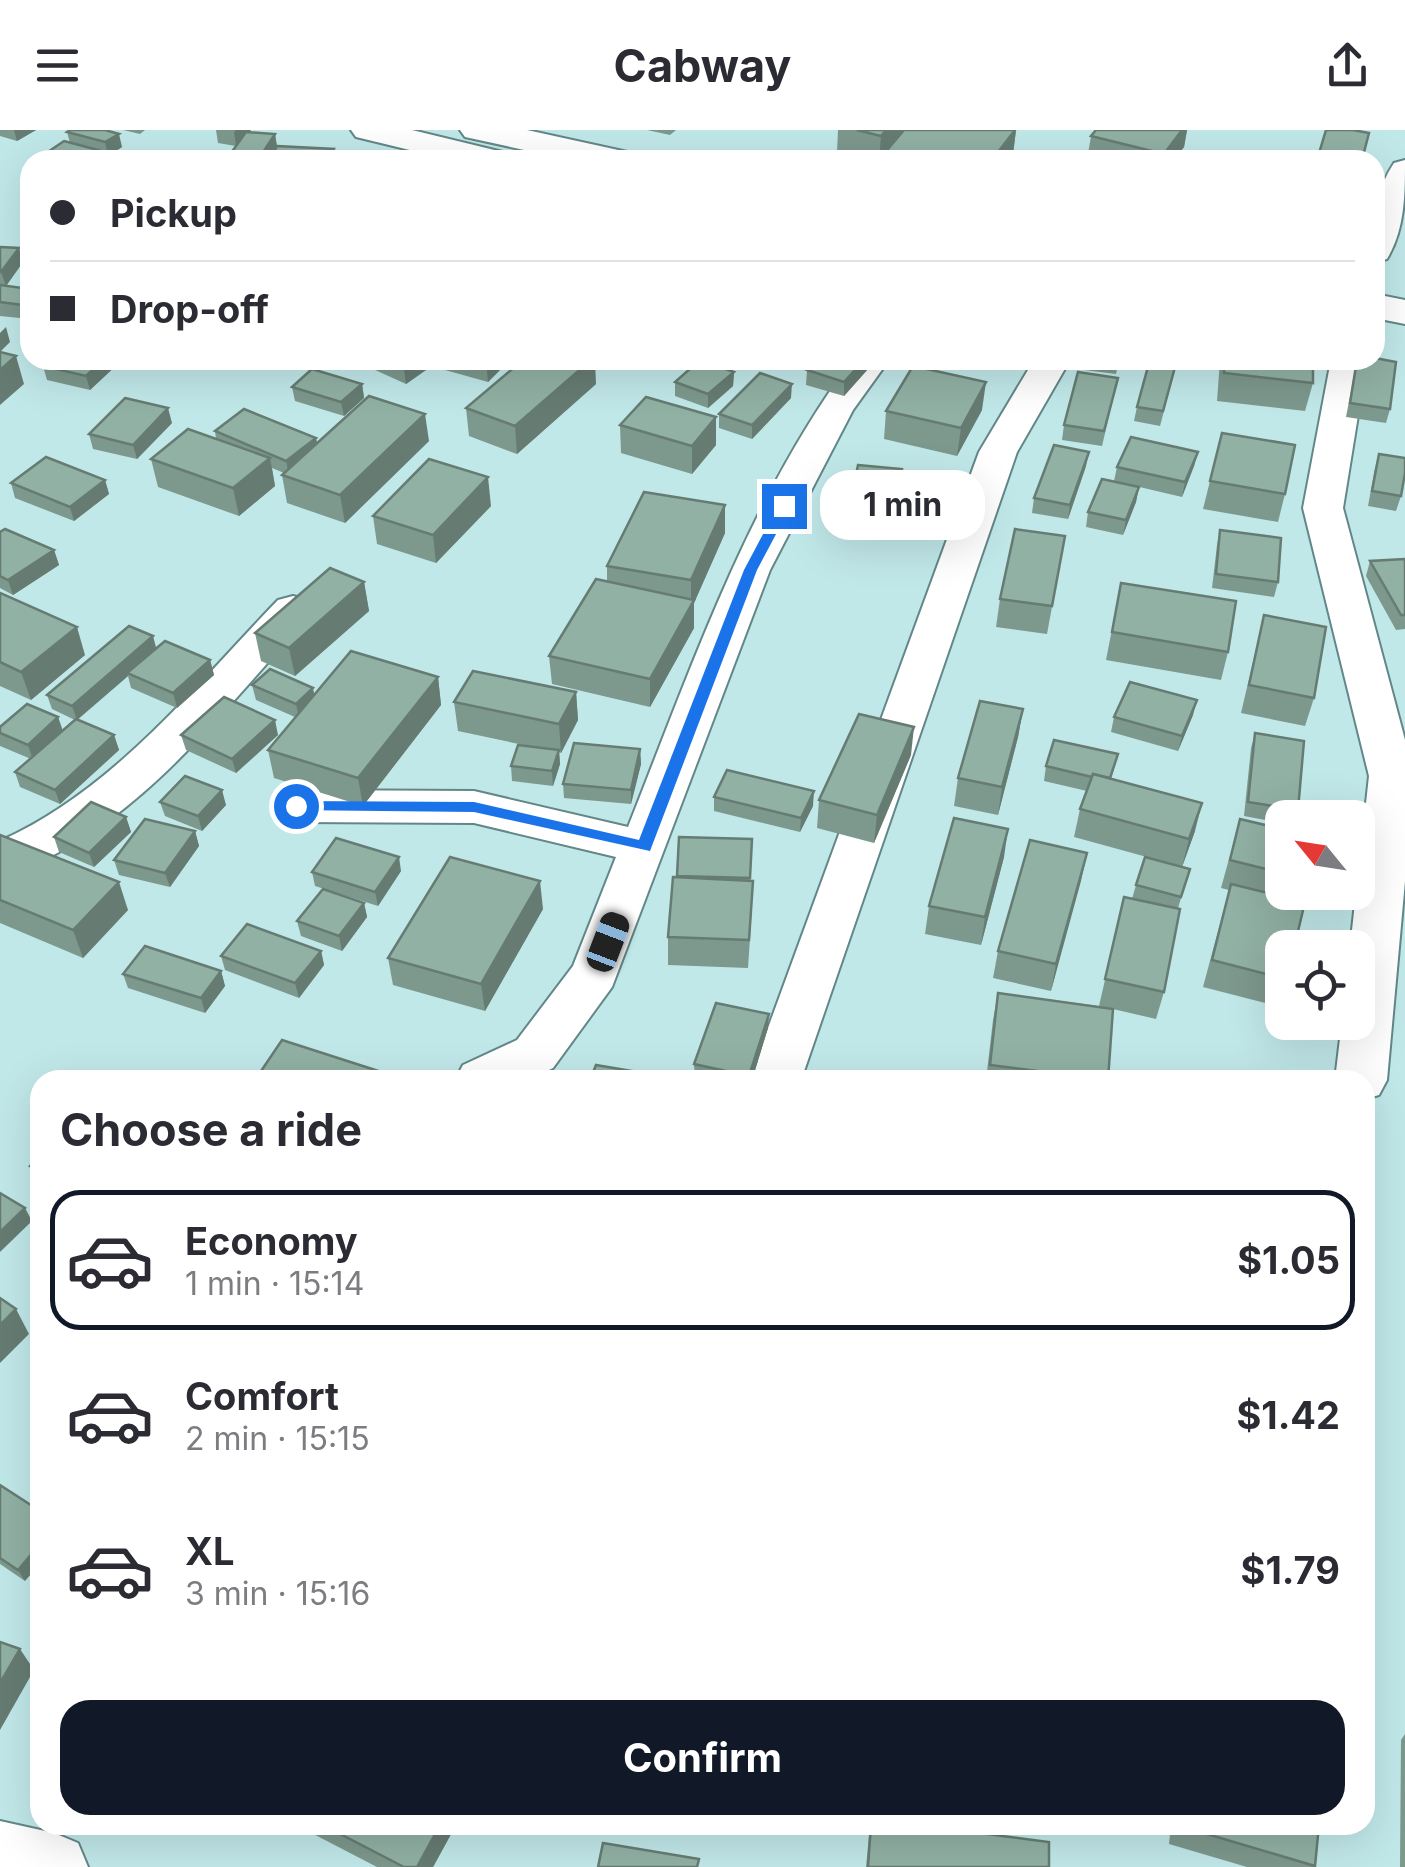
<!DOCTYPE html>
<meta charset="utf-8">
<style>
body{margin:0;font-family:Inter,sans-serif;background:#f2f2f3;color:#2b2b33;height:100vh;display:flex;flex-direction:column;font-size:38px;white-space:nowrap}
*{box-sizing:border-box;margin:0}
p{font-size:32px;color:#7c7c81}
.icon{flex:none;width:55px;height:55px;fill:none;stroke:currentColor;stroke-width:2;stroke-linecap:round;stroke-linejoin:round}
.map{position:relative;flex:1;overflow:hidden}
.side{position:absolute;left:30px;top:940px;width:1345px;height:765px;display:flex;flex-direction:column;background:#fff;border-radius:30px;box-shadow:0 10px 40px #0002}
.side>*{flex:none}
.top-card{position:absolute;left:20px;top:20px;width:1365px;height:220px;border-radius:30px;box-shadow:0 10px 40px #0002;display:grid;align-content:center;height:220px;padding:0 30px;background:#fff}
.needle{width:65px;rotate:300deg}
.controls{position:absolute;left:1265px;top:670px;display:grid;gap:20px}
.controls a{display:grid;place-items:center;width:110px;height:110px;border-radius:20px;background:#fff;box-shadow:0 10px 40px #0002;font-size:50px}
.end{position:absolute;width:45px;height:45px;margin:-22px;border:12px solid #1a73e8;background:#fff;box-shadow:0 0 0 5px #fff}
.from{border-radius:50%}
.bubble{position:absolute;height:70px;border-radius:30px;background:#fff;box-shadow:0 10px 40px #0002;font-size:32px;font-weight:700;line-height:70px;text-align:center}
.car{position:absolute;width:30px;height:60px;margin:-30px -15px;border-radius:12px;box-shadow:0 0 8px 2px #0007;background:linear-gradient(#222 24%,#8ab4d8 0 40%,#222 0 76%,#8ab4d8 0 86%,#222 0)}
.top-card b{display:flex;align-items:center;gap:35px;height:95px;font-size:38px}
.top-card b+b{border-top:2px solid #e1e1e2}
.top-card i{width:25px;height:25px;background:#2b2b33}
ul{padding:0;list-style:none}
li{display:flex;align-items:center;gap:30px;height:140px;margin:0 20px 15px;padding:0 10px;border:5px solid transparent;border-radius:30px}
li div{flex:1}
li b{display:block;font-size:38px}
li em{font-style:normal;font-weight:700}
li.current{border-color:#111827}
li>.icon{width:90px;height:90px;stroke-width:1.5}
h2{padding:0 30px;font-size:45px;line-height:120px}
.action{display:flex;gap:20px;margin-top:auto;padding:20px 30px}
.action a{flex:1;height:115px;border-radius:30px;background:#111827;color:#fff;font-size:40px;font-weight:700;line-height:115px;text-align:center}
header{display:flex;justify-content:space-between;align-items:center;height:130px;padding:0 30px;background:#fff;font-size:45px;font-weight:700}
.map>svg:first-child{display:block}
</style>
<header><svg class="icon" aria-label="menu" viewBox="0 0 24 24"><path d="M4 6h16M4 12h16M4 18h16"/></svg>Cabway<svg class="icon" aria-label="share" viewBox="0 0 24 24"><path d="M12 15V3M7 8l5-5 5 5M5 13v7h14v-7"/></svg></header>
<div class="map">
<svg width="1405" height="1737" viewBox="0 0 1405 1737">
<rect width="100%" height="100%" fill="#c1e8e9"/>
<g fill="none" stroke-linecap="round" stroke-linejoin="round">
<g stroke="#638788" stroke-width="4">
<g id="street">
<path d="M1405 30C1405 65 1405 99 1387 129L1375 132C1375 97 1373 64 1394 33Z"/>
<path d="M852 230H889L853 280 770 440 612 857 553 938 529 950H455L463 935 517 910 573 836 616 727 474 693 296 692 280 687 273 676 280 665 296 660 474 661 628 697C692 536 748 370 852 230Z"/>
<polygon points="1034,230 1070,230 1017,322 801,950 749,950 979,322"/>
<polygon points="1331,230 1367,230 1343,378 1405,610 1405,751 1387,950 1379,965 1365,969 1365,950 1335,950 1342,892 1358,892 1358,818 1350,818 1369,646 1303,378"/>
<path d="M293 466 308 470 314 479 308 488C220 583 129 708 0 747V711C113 661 195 556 278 470Z"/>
<polygon points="0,1691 54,1703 78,1713 88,1737 0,1737"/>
</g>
</g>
<g stroke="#638788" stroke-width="4">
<g id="highway">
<polygon points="351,0 412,0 507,23 513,30 451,30 356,7"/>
<polygon points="460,0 527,0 632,23 638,30 570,30 465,7"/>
<polygon points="1375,164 1405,170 1405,194 1375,188"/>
</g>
</g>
<use href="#street" fill="#fff" fill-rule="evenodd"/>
<use href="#highway" fill="#fff" fill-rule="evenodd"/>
</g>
<g fill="#7d988d">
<polygon points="0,0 36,0 17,11 0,6"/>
<polygon points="123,0 145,0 140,4"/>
<polygon points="216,0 251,0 249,2 275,4 277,16 236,16 218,13"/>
<polygon points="647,0 676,0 670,5"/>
<polygon points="838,0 1016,0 1013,24 1009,30 883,30 883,28 881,30 870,30 837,22"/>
<polygon points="1096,0 1187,0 1184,17 1174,30 1087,30 1091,6"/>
<polygon points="67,2 122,17 108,26 98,23 70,13"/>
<polygon points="0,117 23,132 6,156 30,159 30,189 0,186"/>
<polygon points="49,230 122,230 90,260 47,250 43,236"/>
<polygon points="353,230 425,230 426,240 406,254"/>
<polygon points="444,230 510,230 488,252 445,240"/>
<polygon points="693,230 741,230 732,241 734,242 733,256 708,278 675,266 675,252 695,234 693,234"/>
<polygon points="876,230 844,266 806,255 807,240"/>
<polygon points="1085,230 1119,230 1116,244 1084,240"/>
<polygon points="1174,230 1196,230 1195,236 1174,233"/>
<polygon points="1220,230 1313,230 1313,253 1305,281 1217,271"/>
<polygon points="1357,230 1390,279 1386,293 1346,287"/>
<polygon points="1118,248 1102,316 1062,310 1064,295"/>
<polygon points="1172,251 1160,296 1134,291 1137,277"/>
<polygon points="362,254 364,268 344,286 295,271 292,257"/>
<polygon points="596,254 517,324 469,306 466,278"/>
<polygon points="791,268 752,309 719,298 719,284"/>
<polygon points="982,280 957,326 884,309 886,281"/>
<polygon points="716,287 716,315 692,344 621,323 620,295"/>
<polygon points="172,293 137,329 93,319 89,304"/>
<polygon points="215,301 316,308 317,313 429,311 345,393 287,373 282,345 284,343 272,338 275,356 239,386 158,357 151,329 216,309"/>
<polygon points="1222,303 1285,364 1278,392 1203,379"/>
<polygon points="1198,322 1194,336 1182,367 1114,351 1117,337"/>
<polygon points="1379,324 1401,366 1396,381 1368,376 1375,338"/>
<polygon points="1086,336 1068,389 1032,383 1034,368"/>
<polygon points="105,350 109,364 74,391 15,368 11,353"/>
<polygon points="901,353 897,376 852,372 853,358"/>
<polygon points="1139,357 1136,372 1123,405 1086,397 1088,382"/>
<polygon points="725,375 725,403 694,473 694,498 650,577 552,554 549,526 607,451 607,436"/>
<polygon points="491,376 436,433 377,414 373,386"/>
<polygon points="1220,400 1278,452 1274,467 1212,458 1217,415"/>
<polygon points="0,402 54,420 59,435 13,465 0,458"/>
<polygon points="1065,406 1047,504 996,497 1000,469"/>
<polygon points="1405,429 1405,499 1396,500 1366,446 1370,431"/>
<polygon points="364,452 369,481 295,546 261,531 255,503"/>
<polygon points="1121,453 1228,522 1221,550 1106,530"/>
<polygon points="0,463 85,525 31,570 0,556"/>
<polygon points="1264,485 1314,568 1305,596 1241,583"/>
<polygon points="157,518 210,530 214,545 177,578 131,558 128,546 77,590 114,605 119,620 60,674 20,657 15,642 31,629 0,616 0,597 58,587 63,601 75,590 52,579 47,565"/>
<polygon points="438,547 441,575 363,676 274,648 268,620 295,587 256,570 252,555 315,564"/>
<polygon points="576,562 578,590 561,623 559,622 560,634 553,656 512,651 511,636 533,617 458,601 454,572"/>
<polygon points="1023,579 1018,607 998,685 954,676 958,648"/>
<polygon points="1193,585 1178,621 1111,602 1114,587"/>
<polygon points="1255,603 1298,680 1296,688 1282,688 1282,693 1244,686 1251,618"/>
<polygon points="181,605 278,605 236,643 186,620"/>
<polygon points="640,619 641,634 631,674 564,668 563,654"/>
<polygon points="911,625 874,713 817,698 819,670"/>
<polygon points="1046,636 1114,639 1111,649 1195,701 1182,737 1190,739 1178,778 1164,862 1156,889 1113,879 1108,950 986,950 993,890 998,863 1099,876 1124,767 1132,769 1136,755 1176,735 1074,707 1080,679 1087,661 1044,651"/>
<polygon points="714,667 813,676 800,702 714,681"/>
<polygon points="160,672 226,675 202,701 165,686"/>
<polygon points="126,687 131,702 94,737 59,722 54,707"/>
<polygon points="1240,689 1282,699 1282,762 1317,762 1311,780 1303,778 1282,818 1282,861 1277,876 1203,857 1229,760 1221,758"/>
<polygon points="195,701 199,716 170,757 119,745 114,730"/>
<polygon points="0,705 128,780 83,828 0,793"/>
<polygon points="679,707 752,709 750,750 752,778 748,838 668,835 668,807 677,748"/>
<polygon points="1087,723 1051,861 993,848 998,821"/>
<polygon points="1004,727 981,815 925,804 929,776"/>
<polygon points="401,741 378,776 315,756 312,742"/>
<polygon points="364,773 367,787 342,821 301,806 297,791"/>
<polygon points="543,779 485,881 393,855 388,828"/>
<polygon points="321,821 324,835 299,868 225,840 221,826"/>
<polygon points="221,841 225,856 205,883 128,858 123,844"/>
<polygon points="768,898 752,950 703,950 695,948 694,934"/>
<polygon points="40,1025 40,1058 30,1036"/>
<polygon points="0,1355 25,1451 0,1434"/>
<polygon points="1405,1604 1405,1737 1400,1737 1401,1610"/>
<polygon points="296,1695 456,1695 433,1737 377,1737"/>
<polygon points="870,1695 917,1695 1049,1737 866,1737"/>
<polygon points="1171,1695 1319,1695 1315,1736 1314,1737 1247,1737 1169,1714"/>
</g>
<g fill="#667c73">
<polygon points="14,0 36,0 17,11"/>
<polygon points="236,0 251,0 236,16 234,2"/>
<polygon points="886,0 908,0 883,25 881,30 879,30 881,6"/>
<polygon points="1015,0 1016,0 1013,24 1009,30 992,30"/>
<polygon points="1182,0 1187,0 1184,17 1174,30 1163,30 1164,24"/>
<polygon points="119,4 122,17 108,26 105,12"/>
<polygon points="275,4 277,18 269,30 258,30"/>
<polygon points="98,20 100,30 84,30"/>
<polygon points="19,118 23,132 6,156 1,142"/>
<polygon points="6,197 10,212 0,222 0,203"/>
<polygon points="16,226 24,254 0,275 0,240"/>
<polygon points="103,230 122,230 90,260 86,246"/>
<polygon points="418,230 425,230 426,240 406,254 404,239"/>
<polygon points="486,230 510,230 488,252"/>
<polygon points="591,230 595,230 596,254 517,324 515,296"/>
<polygon points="730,230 741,230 730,243"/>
<polygon points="864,230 876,230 844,266 844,252"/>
<polygon points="734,242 733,256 708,278 708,264"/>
<polygon points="986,252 982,280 957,326 961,298"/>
<polygon points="362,254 364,268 344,286 341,272"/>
<polygon points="792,254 791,268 752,309 752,295"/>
<polygon points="168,278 172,293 137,329 133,315"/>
<polygon points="425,284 429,311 345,393 340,365"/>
<polygon points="716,287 716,315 692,344 692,316"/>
<polygon points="316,308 319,323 289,345 286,331"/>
<polygon points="1089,322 1086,336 1068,389 1070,375"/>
<polygon points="1198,322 1194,336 1182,367 1185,352"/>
<polygon points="270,328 275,356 239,386 233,358"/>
<polygon points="488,347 491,376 436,433 433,405"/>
<polygon points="105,350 109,364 74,391 70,377"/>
<polygon points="1139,357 1136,372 1123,405 1126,390"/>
<polygon points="725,375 725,403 694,473 694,498 650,577 650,549 691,475 691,450"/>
<polygon points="54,420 59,435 13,465 8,450"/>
<polygon points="364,452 369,481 295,546 289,518"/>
<polygon points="77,497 85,525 31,570 21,542"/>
<polygon points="153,506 157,521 127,543 128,546 77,590 72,576"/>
<polygon points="210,530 214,545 177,578 173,563"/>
<polygon points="438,547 441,575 363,676 358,648"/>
<polygon points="313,558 316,573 299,588 296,574"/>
<polygon points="576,562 578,590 561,623 559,594"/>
<polygon points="1197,570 1193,585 1178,621 1182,606"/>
<polygon points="1023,579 1018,607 998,685 1002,657"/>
<polygon points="58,587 63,602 33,630 28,615"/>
<polygon points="275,590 278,605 236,643 232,629"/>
<polygon points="914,597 911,625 874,713 877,685"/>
<polygon points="114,605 119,620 60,674 55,660"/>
<polygon points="640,619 641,634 631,674 631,660"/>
<polygon points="559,620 560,634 553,656 552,641"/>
<polygon points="222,660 226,675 202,701 198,686"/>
<polygon points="814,661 813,676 800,702 801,688"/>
<polygon points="1202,673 1195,701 1182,737 1189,709"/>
<polygon points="126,687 131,702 94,737 89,723"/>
<polygon points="1008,699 1004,727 981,815 985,787"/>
<polygon points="195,701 199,716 170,757 165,743"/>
<polygon points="1087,723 1081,751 1051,861 1056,834"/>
<polygon points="399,727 401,741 378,776 375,762"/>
<polygon points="540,751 543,779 485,881 481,854"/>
<polygon points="119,752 128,780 83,828 73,800"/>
<polygon points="364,773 367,787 342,821 339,806"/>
<polygon points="321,821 324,835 299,868 295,853"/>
<polygon points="221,841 225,856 205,883 201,868"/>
<polygon points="769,884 768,898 752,950 749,950"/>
<polygon points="25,1078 32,1091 0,1122 0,1102"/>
<polygon points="16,1179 29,1204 0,1233 0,1195"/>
<polygon points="40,1414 40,1434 25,1451 18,1440"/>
<polygon points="20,1519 34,1540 0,1600 0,1553"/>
<polygon points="440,1695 456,1695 433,1737 417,1737"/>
</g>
<g fill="#91b1a4" stroke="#667c73" stroke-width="2.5">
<polygon points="70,0 105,0 119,4 105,12 67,2"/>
<polygon points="857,0 886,0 881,6"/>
<polygon points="904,0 1015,0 992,30 905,30 883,25"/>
<polygon points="1096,0 1182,0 1164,24 1091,6"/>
<polygon points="1326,0 1353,0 1369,3 1362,30 1317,30"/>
<polygon points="246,2 275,4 258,30 226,30"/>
<polygon points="64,11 98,20 84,30 36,30"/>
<polygon points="277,16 334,19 329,30 270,30"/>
<polygon points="0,117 19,118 1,142 0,142"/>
<polygon points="0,155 30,159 30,176 0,172"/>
<polygon points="0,222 16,226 0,240"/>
<polygon points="1375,228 1396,232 1390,279 1350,273 1357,230 1375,230"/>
<polygon points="49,230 103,230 86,246 43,236"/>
<polygon points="383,230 418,230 404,239"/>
<polygon points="523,230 591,230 515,296 466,278"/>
<polygon points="700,230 701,230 734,242 708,264 675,252"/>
<polygon points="816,230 864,230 844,252 807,240"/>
<polygon points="1225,230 1313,230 1313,253 1224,243"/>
<polygon points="1149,233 1175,237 1163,281 1137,277"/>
<polygon points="913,236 986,252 961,298 886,281"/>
<polygon points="312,239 362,254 341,272 292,257"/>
<polygon points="1078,242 1118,248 1104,301 1064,295"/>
<polygon points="760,243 792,254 752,295 719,284"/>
<polygon points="369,266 425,284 340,365 282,345"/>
<polygon points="646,267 716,287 692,316 620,295"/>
<polygon points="125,268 168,278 133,315 89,304"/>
<polygon points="244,279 316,308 286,331 215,301"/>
<polygon points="188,299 270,328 233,358 151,329"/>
<polygon points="1222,303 1295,315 1285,364 1210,351"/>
<polygon points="1131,307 1198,322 1185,352 1117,337"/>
<polygon points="1054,315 1089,322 1070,375 1034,368"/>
<polygon points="1379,324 1405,328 1405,343 1401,366 1372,361"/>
<polygon points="46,327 105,350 70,377 11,353"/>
<polygon points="429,329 488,347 433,405 373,386"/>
<polygon points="858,335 902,339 898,362 853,358"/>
<polygon points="1102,349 1139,357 1126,390 1088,382"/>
<polygon points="644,362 725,375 691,450 607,436"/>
<polygon points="5,399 54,420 8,450 0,446 0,402"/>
<polygon points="1015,399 1065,406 1052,476 1000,469"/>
<polygon points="1220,400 1281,408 1278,452 1216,444"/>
<polygon points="1405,429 1405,485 1401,485 1370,431"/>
<polygon points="330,438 364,452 289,518 255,503"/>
<polygon points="596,449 694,470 650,549 549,526"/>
<polygon points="1121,453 1236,471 1228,522 1112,502"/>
<polygon points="0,463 77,497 21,542 0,532"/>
<polygon points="1264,485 1326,497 1314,568 1249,555"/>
<polygon points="129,496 153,506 72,576 47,565"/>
<polygon points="165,511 210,530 173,563 127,543"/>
<polygon points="351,521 438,547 358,648 268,620"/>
<polygon points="270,539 313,558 296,574 252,555"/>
<polygon points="473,541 576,562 559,594 454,572"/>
<polygon points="1130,552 1197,570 1182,606 1114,587"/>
<polygon points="224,567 275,590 232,629 181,605"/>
<polygon points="980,571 1023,579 1002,657 958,648"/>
<polygon points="27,574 58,587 28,615 0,603 0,597"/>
<polygon points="859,584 914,597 877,685 819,670"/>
<polygon points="76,589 114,605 55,660 15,642"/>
<polygon points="1255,603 1304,611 1298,680 1248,672"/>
<polygon points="1054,610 1118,624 1110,648 1093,644 1092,647 1046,636"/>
<polygon points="574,613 640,619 631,660 563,654"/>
<polygon points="518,615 559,620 552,641 511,636"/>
<polygon points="727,640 814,661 801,688 714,667"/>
<polygon points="1093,644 1202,673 1189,709 1080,679"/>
<polygon points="185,646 222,660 198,686 160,672"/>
<polygon points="91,672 126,687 89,723 54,707"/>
<polygon points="954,688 1008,699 985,787 929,776"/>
<polygon points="145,689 195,701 165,743 114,730"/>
<polygon points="1240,689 1282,699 1282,743 1230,730"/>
<polygon points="0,705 119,752 73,800 0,770"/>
<polygon points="679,707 752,709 750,748 677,746"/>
<polygon points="336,708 399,727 375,762 312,742"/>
<polygon points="1030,710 1087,723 1056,834 998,821"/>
<polygon points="450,727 540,751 481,854 388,828"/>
<polygon points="1145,727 1190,739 1181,767 1136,755"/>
<polygon points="673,747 753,751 749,810 668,807"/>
<polygon points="1231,754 1305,772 1294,818 1282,818 1282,848 1212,830"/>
<polygon points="323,759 364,773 339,806 297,791"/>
<polygon points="1124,767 1180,779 1164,862 1105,849"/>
<polygon points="247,794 321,821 295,853 221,826"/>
<polygon points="145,816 221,841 201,868 123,844"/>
<polygon points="998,863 1113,879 1108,950 990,935"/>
<polygon points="716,873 769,884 749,946 694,934"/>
<polygon points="282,910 397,947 395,950 255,950"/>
<polygon points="596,935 685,950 590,950"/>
<polygon points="40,1025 40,1041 30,1036"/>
<polygon points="0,1063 25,1078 0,1102"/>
<polygon points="0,1168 16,1179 0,1195"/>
<polygon points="0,1355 40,1381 40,1414 18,1440 0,1428"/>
<polygon points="0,1512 20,1519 0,1553"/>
<polygon points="323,1695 440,1695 417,1737 404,1737"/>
<polygon points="871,1695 917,1695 1049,1712 1049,1737 868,1737"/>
<polygon points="1180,1695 1319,1695 1315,1736 1180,1696"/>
<polygon points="603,1713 699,1729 697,1737 598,1737"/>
</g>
<polygon fill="#1a73e8" points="784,372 791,376 757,440 650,721 474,682 290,680 290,673 296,671 474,672 639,710 744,440 778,376"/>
</svg>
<div class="controls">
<a><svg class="needle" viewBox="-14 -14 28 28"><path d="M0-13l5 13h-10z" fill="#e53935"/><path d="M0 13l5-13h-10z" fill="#7c7c81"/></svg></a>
<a><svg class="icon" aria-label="locate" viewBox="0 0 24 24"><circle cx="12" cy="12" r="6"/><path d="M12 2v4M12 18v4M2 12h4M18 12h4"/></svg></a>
</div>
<i class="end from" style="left:296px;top:676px"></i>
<i class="end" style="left:784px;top:376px"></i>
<div class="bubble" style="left:820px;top:340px;width:165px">1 min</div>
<i class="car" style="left:608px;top:812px;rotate:21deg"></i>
<div class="top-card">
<b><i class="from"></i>Pickup</b>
<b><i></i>Drop-off</b>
</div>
<section class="side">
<h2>Choose a ride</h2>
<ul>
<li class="current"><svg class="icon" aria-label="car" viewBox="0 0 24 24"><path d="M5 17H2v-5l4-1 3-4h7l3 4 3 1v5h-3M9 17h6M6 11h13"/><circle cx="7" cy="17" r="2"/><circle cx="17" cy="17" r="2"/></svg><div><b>Economy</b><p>1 min · 15:14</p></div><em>$1.05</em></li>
<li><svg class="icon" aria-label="car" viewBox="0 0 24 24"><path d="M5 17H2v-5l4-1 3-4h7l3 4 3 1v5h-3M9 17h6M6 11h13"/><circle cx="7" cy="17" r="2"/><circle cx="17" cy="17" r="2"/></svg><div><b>Comfort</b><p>2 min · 15:15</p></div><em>$1.42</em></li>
<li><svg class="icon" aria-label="car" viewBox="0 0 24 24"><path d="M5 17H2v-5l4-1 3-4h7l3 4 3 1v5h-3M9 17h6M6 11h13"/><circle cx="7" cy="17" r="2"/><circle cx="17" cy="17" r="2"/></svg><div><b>XL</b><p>3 min · 15:16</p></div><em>$1.79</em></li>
</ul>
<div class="action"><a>Confirm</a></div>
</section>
</div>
